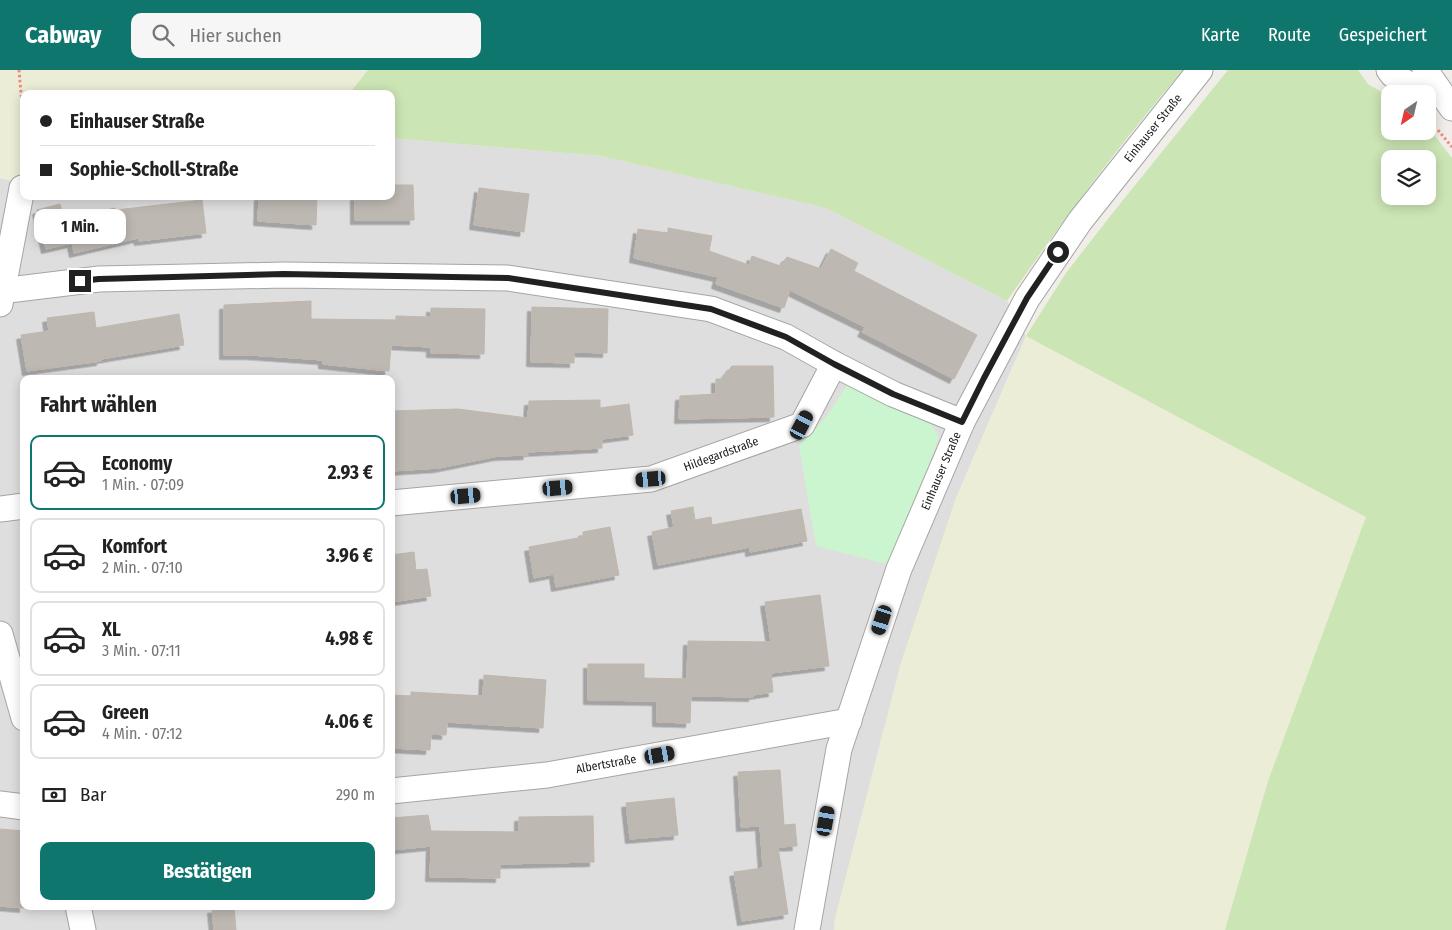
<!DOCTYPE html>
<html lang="de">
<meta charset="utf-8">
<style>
body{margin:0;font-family:"Fira Sans Condensed",sans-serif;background:#f6f6f6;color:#222;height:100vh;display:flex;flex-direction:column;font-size:19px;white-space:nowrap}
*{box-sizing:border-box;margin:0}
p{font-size:16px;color:#767676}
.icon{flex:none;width:28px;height:28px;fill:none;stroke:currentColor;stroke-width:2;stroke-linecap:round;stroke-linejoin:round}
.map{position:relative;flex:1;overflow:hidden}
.drawer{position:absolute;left:20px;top:305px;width:375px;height:535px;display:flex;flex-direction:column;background:#fff;border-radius:10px;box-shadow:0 2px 12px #0003}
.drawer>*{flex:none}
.banner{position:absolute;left:20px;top:20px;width:375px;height:110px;border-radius:10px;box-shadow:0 2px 12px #0003;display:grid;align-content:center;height:110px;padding:0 20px;background:#fff}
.needle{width:32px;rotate:214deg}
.buttons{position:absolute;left:1381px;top:15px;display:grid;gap:10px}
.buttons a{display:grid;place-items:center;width:55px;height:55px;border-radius:10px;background:#fff;box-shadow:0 2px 12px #0003;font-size:25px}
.end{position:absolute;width:22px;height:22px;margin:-11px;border:6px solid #212121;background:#fff;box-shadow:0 0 0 2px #fff}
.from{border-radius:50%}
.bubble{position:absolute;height:35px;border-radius:10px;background:#fff;box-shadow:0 2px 12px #0003;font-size:16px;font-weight:700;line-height:35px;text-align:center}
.car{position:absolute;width:15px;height:30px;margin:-15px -8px;border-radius:6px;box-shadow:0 0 4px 1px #0007;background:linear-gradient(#222 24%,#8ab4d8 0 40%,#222 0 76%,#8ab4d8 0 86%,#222 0)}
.banner b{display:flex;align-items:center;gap:18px;height:48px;font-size:19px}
.banner b+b{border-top:1px solid #e0e0e0}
.banner i{width:12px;height:12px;background:#222}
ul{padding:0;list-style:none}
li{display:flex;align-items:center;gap:15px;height:75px;margin:0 10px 8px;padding:0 10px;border:2px solid #e0e0e0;border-radius:10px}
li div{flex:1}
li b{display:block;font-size:19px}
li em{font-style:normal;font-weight:700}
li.active{border-color:#0f766e}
li>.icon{width:45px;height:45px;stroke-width:1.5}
h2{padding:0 20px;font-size:22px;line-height:60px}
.pay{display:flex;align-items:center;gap:12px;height:55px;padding:0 20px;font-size:19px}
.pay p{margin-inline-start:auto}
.button{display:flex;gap:10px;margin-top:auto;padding:10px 20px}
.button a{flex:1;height:58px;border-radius:10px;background:#0f766e;color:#fff;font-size:20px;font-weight:700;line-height:58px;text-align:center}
header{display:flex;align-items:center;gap:30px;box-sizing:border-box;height:70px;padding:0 25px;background:#0f766e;color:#fff}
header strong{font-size:24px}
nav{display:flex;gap:28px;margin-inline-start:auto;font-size:18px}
.search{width:350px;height:45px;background:#f6f6f6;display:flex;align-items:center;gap:12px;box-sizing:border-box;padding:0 18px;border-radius:10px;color:#767676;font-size:19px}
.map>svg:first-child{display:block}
</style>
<header>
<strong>Cabway</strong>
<div class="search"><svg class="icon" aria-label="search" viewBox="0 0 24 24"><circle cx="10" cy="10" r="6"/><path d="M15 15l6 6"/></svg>Hier suchen</div>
<nav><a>Karte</a><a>Route</a><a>Gespeichert</a></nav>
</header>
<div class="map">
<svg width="1452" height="860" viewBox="0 0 1452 860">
<defs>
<filter id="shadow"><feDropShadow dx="-4.5" dy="4.5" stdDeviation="0" flood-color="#0004"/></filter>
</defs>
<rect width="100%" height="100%" fill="#f1eee9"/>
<path fill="#dfdede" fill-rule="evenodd" d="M391 68 601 86 826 138 1007 231 1026 266 956 428 901 593 835 849 834 860H0V108L24 114V126H391ZM24 309H391V836H24Z"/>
<g fill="#ebedd7">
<polygon points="0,0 368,0 349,24 24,24 24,114 0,108"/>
<polygon points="1026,266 1367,447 1268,711 1225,860 834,860 835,849 901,593 956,428"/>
</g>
<g fill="#cce5b4" fill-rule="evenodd">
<path d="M368 0H1183C1120 74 1062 151 1007 231L826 138 601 86 391 68V24H349Z"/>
<path d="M1228 0H1358L1368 14 1390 27V61H1428V57L1452 88V860H1225L1268 711 1366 447 1026 266 1066 203 1111 145ZM1390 89H1428V126H1390Z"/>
</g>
<polygon fill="#cbf5cf" points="849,312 928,350 939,367 891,495 816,476 799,375 827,346"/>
<g fill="#beb8b2" stroke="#c1b6ac" filter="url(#shadow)">
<polygon points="391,115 413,115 414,150 355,150 355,126 391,126"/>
<polygon points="479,118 529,124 524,162 474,155"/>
<polygon points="259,126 317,126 316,155 258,151"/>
<polygon points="202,130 206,163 139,171 138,168 74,183 72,173 46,179 37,140 60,134 64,150 115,138 116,140"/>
<polygon points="668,158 712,166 709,181 749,195 752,186 780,196 787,187 821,199 831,179 858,193 854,201 977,265 954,309 862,262 865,257 790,220 784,238 716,214 718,207 634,188 638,159 668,163"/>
<polygon points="311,231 311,249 396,250 396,246 431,247 431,238 485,239 484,284 431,283 431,277 391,275 389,301 323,294 323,290 251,285 224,285 224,235"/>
<polygon points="532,237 608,239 607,283 574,282 574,293 531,292"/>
<polygon points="94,242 96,258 179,244 184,275 101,289 101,291 27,301 21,265 49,261 47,248"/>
<polygon points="732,296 773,296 774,347 679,349 680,326 716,324 716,309 722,309"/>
<polygon points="600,330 600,338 629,334 633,365 602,369 602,378 527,382 528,385 498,386 439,398 391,401 391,341 458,339 528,348 529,331"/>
<polygon points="693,437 695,450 711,447 712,455 801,439 807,471 750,482 750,477 658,495 652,462 674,457 671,441"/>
<polygon points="610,457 619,505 556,517 554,504 534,508 529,477 583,467 583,462"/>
<polygon points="414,482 416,500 427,499 431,526 391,532 391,485"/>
<polygon points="820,525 829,596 771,603 773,622 753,625 753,627 691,626 690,653 657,652 657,631 588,630 588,594 644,594 644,608 687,609 688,571 771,572 765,532"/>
<polygon points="484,605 546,610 543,658 447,652 446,665 431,664 430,680 391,678 391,625 411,626 411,622 483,626"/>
<polygon points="780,700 784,755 795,754 797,776 778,777 788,844 742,851 734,802 763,798 760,756 741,757 738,702"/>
<polygon points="674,728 678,765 630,769 626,733"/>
<polygon points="428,745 431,761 519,762 519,747 593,746 594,792 500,794 500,808 430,807 431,776 391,780 391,748"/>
<polygon points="0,759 24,761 24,838 0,836"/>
<polygon points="234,837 236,860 214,860 212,839"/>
</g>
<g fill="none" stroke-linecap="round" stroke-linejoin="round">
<g stroke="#a5a5a5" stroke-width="27">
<g id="minor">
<polyline points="1389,0 1393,5 1425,24"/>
<polyline points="1425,0 1452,38"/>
<polyline points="0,221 99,209 284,205 508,208 711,239 786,267 834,294 893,324 962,352"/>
<polyline points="0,234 22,118"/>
<polyline points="391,433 651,409 802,355 834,294"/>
<polyline points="0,439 24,436"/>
<polyline points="0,564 24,648"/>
<polyline points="391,721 547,705 849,651"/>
<polyline points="0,734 24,737"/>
<polyline points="78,836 83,860"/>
<polyline points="807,860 839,679 899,499 962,352 1027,229 1080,151 1200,0"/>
</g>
</g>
<g stroke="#ee8a7d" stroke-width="3" stroke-dasharray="2.5 2.5" stroke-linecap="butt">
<polyline points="19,0 24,58 23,95"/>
<polyline points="1438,60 1452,77"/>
</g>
<use href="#minor" stroke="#fff" stroke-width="25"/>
</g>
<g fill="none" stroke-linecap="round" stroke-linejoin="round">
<polyline stroke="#212121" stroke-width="6" points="80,211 99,209 284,204 508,208 711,239 786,267 834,294 893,324 962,352 984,308 1027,228 1058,182"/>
</g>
<g text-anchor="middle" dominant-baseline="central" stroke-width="5" stroke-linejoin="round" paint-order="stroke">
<g font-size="12" fill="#212121" stroke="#fff">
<text transform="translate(1153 58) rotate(-51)">Einhauser Straße</text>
<text transform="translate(721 384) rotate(-20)">Hildegardstraße</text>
<text transform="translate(941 401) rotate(-67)">Einhauser Straße</text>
<text transform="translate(606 694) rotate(-10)">Albertstraße</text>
</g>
</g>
</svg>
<div class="buttons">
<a><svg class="needle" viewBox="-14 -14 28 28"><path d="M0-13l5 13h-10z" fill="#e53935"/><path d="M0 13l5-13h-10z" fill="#767676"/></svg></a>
<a><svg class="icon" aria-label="layers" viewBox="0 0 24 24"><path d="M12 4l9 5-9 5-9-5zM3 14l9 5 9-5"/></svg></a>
</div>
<i class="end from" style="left:1058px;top:182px"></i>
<i class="end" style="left:80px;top:211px"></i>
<div class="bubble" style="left:34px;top:139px;width:92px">1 Min.</div>
<i class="car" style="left:802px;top:355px;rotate:28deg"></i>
<i class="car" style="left:651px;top:409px;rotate:265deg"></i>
<i class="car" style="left:558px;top:418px;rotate:85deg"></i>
<i class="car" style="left:466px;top:426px;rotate:85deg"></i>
<i class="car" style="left:882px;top:550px;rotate:198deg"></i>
<i class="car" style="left:660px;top:685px;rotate:80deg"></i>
<i class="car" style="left:826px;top:751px;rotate:10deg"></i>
<div class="banner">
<b><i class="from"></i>Einhauser Straße</b>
<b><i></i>Sophie-Scholl-Straße</b>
</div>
<section class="drawer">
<h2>Fahrt wählen</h2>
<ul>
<li class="active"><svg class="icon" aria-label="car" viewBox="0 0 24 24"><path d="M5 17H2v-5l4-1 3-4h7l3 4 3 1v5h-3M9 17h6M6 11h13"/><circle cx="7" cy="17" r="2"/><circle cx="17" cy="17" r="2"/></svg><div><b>Economy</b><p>1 Min. · 07:09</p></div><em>2.93 €</em></li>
<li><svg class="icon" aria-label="car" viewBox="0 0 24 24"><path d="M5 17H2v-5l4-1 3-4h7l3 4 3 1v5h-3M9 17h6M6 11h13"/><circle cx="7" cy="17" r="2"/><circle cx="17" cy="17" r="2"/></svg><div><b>Komfort</b><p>2 Min. · 07:10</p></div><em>3.96 €</em></li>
<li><svg class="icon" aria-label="car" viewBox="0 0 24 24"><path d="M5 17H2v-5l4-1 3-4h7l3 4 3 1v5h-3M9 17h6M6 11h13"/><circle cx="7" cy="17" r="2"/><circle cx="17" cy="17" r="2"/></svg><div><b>XL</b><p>3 Min. · 07:11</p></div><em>4.98 €</em></li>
<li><svg class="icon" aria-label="car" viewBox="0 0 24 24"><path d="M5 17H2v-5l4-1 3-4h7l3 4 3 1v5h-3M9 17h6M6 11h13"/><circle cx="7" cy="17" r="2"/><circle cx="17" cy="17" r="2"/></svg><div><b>Green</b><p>4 Min. · 07:12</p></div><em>4.06 €</em></li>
</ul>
<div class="pay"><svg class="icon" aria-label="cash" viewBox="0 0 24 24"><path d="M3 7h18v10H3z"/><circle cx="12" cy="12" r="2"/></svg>Bar<p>290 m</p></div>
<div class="button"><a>Bestätigen</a></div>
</section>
</div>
